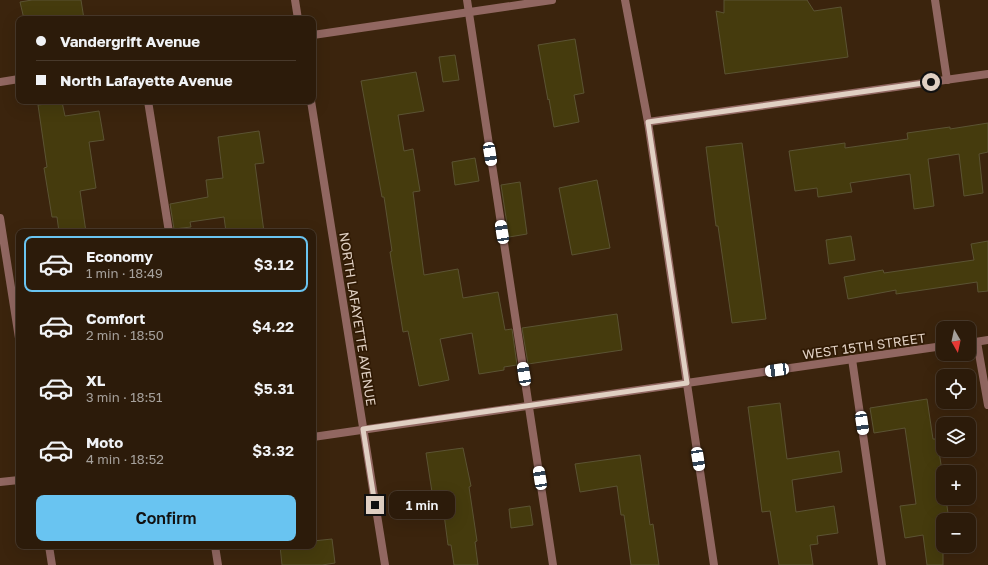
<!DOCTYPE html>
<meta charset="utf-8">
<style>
body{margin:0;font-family:"Golos Text",sans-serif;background:#342413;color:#f1f3f6;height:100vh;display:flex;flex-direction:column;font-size:15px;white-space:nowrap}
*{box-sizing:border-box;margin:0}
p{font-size:13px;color:#a6a19c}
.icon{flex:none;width:22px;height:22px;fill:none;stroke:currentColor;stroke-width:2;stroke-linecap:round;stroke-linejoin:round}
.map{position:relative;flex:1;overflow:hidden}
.side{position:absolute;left:16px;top:229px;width:300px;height:320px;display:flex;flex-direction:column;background:#2c1b0a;border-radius:8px;box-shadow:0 4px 16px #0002,0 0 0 1px #48392b}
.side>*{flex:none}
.hud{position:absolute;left:16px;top:16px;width:300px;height:88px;border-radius:8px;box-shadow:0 4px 16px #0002,0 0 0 1px #48392b;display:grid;align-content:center;height:88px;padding:0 20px;background:#2c1b0a}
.needle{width:26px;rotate:171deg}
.controls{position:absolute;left:936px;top:321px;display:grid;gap:8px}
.controls a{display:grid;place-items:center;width:40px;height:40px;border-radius:8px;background:#2c1b0a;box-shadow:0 4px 16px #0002,0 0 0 1px #48392b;font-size:20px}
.end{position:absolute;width:18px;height:18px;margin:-9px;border:5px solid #e0d0c3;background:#111;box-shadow:0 0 0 2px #111}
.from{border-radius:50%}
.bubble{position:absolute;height:28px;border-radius:8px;background:#2c1b0a;box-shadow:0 4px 16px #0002,0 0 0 1px #48392b;font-size:13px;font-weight:600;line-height:28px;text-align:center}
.car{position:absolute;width:12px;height:24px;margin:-12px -6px;border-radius:5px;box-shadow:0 0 3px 1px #0007;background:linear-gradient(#fff 24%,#345 0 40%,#fff 0 76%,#345 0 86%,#fff 0)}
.hud b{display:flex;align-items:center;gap:14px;height:38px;font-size:15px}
.hud b+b{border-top:1px solid #48392b}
.hud i{width:10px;height:10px;background:#f1f3f6}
ul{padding:7px 0 0;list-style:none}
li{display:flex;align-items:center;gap:12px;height:56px;margin:0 8px 6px;padding:0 12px;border:2px solid transparent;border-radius:8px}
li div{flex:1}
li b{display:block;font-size:15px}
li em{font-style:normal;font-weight:600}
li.active{border-color:#69c4f1}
li>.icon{width:36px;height:36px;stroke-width:1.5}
.action{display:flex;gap:8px;margin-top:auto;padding:8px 20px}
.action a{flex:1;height:46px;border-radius:8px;background:#69c4f1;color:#111;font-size:16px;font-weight:600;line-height:46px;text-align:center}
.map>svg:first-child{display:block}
</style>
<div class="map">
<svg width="988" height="565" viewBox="0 0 988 565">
<rect width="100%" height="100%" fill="#3b240d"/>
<g fill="#453b0d" stroke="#5b5333">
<polygon points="32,0 81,0 84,19 24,19 20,2"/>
<polygon points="724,0 807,0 814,11 841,7 848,57 725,74 716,11 724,13"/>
<polygon points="575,39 584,93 574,95 579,122 554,127 549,99 548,100 538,45"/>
<polygon points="455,55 459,80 443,82 439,57"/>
<polygon points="416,72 424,111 398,115 404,151 413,149 420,191 413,192 424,275 458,269 463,298 498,292 505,330 512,329 517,365 504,367 504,370 479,374 472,333 440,339 449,380 419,386 408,331 403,332 390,252 392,251 384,197 382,197 361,81"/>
<polygon points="62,102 65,116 99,111 104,140 89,142 96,188 80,191 86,232 59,232 57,217 52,217 44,168 47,167 38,105"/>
<polygon points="988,123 988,152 979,154 983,193 964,196 959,154 928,159 934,206 914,209 910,174 850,183 852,192 818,197 817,188 795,191 789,151 845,143 845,148 908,139 907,133 950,127 950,129"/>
<polygon points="259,131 264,163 255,164 264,232 226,232 224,217 190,222 191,227 174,229 170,204 208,197 206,180 223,178 218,137"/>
<polygon points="742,143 766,319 732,323 718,226 716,226 706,147"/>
<polygon points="475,158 479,181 455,185 452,162"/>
<polygon points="597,180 610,248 572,255 559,188"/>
<polygon points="520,182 527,234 509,237 501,185"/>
<polygon points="851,236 855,260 829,264 826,240"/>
<polygon points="988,241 988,291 978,292 977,282 896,294 896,290 848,299 844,277 883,270 884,273 974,260 971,244"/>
<polygon points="617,314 622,350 528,364 522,328"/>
<polygon points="927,399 933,439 937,439 943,477 943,500 946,499 949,520 943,520 943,565 927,565 923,535 905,538 900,506 916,504 905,428 874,433 870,408"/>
<polygon points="780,403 787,459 839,451 842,472 792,480 796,512 834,506 838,533 817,536 818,544 810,545 813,565 779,565 770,511 762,512 748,407"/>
<polygon points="463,448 471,486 469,487 477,541 475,542 478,565 454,565 451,545 448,545 441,491 432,492 426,453"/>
<polygon points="640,455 650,525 653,524 659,565 631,565 624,515 621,515 617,486 580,492 575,464"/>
<polygon points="530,506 533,525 511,528 509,509"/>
<polygon points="332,539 335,563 322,565 282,565 280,546 313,546 313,541"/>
</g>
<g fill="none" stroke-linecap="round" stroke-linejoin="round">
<g stroke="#916761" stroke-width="8">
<polyline points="467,0 553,565"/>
<polyline points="935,0 947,80"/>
<polyline points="148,101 169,232"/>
<polyline points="852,359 882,565"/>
<polyline points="215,546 218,565"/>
</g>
<g stroke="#916761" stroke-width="8">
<polyline points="295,0 298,19"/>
<polyline points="625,0 648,122 714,565"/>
<polyline points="313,35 552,0"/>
<polyline points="0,82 19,79"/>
<polyline points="311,101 385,565"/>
<polyline points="648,122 988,74"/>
<polyline points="0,218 19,338"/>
<polyline points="977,342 988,405"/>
<polyline points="969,343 988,340"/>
<polyline points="313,437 943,346"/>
<polyline points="0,482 19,480"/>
<polyline points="49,546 52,565"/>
</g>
</g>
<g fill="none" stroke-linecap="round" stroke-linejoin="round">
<polyline stroke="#e0d0c3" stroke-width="5" points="375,505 363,429 687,383 648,122 931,82"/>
</g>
<g text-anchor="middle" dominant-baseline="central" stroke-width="3.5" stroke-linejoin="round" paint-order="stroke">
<g font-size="13" fill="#e0d0c3" stroke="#301a04">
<text transform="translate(358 319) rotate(81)">NORTH LAFAYETTE AVENUE</text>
<text transform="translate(864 346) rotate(-8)">WEST 15TH STREET</text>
</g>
</g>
</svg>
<div class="controls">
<a><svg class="needle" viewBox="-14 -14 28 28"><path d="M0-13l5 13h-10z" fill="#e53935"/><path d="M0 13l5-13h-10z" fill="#a6a19c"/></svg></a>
<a><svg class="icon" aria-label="locate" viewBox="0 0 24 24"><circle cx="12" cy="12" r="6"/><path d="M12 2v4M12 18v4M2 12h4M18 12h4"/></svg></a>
<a><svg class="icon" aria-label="layers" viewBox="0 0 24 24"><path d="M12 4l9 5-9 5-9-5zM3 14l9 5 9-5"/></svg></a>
<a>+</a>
<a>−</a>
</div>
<i class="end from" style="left:931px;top:82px"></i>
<i class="end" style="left:375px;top:505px"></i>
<div class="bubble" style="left:389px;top:491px;width:66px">1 min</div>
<i class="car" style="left:490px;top:154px;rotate:171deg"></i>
<i class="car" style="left:502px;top:232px;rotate:351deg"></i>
<i class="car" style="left:777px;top:370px;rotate:262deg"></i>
<i class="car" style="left:524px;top:374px;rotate:351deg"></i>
<i class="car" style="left:862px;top:423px;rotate:172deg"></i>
<i class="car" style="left:698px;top:459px;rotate:171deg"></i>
<i class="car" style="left:540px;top:478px;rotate:351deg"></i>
<div class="hud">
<b><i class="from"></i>Vandergrift Avenue</b>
<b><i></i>North Lafayette Avenue</b>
</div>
<section class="side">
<ul>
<li class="active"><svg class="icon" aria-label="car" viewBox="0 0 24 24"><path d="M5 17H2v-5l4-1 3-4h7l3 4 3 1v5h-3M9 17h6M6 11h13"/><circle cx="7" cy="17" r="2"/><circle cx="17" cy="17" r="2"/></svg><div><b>Economy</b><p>1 min · 18:49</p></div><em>$3.12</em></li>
<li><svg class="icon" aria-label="car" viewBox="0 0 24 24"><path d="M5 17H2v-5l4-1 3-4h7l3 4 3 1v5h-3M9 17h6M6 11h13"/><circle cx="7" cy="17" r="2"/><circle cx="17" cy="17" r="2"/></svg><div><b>Comfort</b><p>2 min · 18:50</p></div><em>$4.22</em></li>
<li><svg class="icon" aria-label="car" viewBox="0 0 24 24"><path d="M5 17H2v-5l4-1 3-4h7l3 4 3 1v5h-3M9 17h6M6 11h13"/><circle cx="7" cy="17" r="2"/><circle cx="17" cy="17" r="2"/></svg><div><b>XL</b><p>3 min · 18:51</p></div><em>$5.31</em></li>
<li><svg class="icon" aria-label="car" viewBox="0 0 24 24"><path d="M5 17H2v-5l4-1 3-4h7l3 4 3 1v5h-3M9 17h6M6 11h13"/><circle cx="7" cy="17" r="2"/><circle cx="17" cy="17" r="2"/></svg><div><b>Moto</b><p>4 min · 18:52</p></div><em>$3.32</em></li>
</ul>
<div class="action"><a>Confirm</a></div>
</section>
</div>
